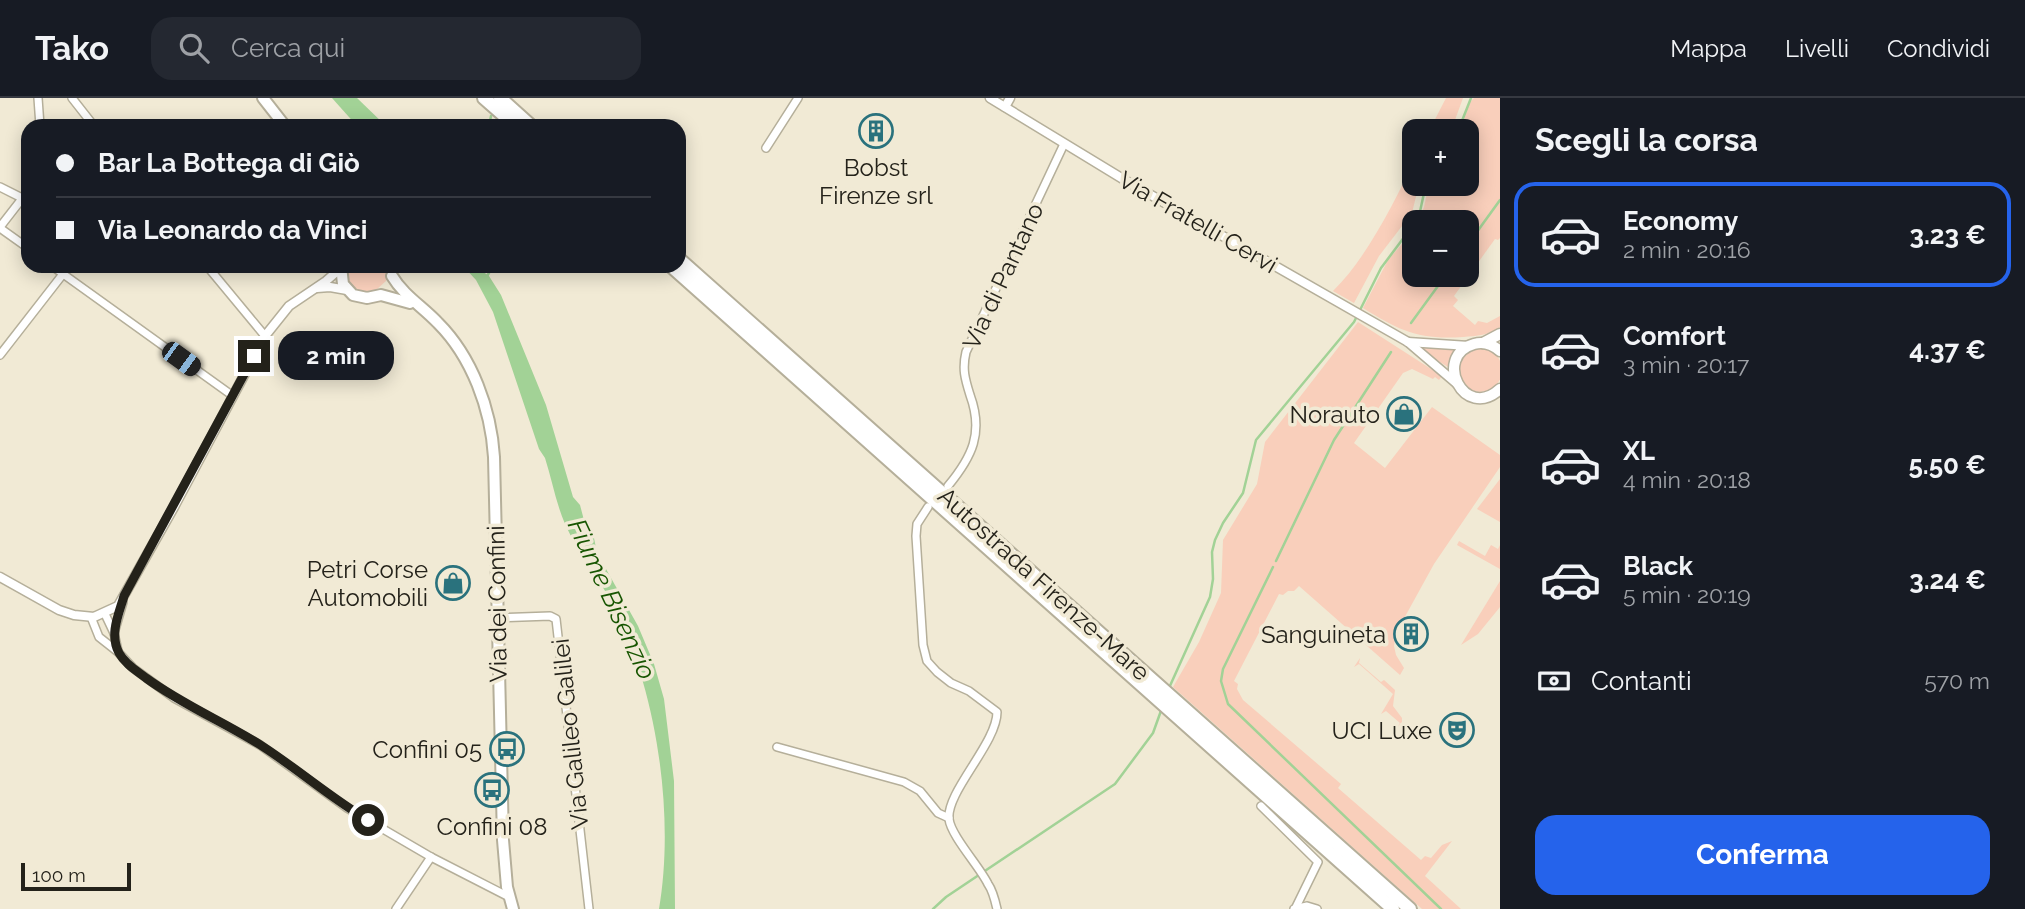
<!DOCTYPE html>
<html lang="it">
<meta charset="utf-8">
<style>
body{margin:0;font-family:Raleway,sans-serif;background:#242831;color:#f1f3f6;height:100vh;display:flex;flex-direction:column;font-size:26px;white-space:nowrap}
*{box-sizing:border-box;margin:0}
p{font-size:23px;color:#9ea1a6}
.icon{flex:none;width:38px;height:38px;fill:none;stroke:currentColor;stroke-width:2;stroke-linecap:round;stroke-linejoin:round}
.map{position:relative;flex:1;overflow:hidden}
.side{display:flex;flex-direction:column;background:#171b24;width:525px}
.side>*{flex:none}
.top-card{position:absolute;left:21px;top:21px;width:665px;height:154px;border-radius:21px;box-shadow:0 4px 18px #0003;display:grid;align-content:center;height:154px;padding:0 35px;background:#171b24}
.fabs{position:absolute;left:1402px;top:21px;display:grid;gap:14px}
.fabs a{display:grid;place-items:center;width:77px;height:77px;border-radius:14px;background:#171b24;box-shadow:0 4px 18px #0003;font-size:35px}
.scale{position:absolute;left:21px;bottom:18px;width:110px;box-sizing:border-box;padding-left:7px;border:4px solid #24221a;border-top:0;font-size:19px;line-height:24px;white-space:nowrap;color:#24221a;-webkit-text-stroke:5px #f1ead5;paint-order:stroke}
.end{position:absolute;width:32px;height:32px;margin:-16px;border:9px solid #24221a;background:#fff;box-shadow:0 0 0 4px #fff}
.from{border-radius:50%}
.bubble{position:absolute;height:49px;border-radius:21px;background:#171b24;box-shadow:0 4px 18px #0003;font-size:23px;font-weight:700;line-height:49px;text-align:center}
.car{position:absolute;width:21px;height:42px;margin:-21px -10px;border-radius:9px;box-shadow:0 0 5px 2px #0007;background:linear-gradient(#222 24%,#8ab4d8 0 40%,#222 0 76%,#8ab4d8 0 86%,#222 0)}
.top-card b{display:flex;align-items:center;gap:24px;height:66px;font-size:26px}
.top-card b+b{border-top:2px solid #363941}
.top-card i{width:18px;height:18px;background:#f1f3f6}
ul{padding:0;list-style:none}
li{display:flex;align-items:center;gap:21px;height:105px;margin:0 14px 10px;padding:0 21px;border:4px solid transparent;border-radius:21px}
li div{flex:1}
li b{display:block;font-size:26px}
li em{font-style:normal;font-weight:700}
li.on{border-color:#2563eb}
li>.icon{width:63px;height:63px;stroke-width:1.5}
h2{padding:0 35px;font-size:32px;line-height:84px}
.pay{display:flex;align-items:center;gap:18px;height:77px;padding:0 35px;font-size:26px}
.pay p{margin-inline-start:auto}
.action{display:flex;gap:14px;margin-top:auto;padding:14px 35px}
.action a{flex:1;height:80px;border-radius:21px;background:#2563eb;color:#fff;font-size:28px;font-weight:700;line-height:80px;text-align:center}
header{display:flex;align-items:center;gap:42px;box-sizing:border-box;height:98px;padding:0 35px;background:#171b24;border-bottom:2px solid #363941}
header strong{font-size:33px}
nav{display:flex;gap:38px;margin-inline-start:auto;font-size:24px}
.search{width:490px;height:63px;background:#242831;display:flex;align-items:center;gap:18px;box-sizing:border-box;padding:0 24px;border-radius:21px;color:#9ea1a6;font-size:26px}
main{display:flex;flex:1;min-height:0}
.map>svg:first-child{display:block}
</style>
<header>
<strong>Tako</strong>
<div class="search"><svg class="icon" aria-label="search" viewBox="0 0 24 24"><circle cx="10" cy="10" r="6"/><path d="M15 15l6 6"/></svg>Cerca qui</div>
<nav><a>Mappa</a><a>Livelli</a><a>Condividi</a></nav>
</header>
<main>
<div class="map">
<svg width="1500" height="811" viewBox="0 0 1500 811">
<rect width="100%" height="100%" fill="#f1ead5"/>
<g fill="#f9cfbb">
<polygon points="1446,0 1463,0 1451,33 1429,33"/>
<path d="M1474 0H1500V140L1498 142 1495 141 1454 198 1458 202 1453 208 1475 227 1478 223 1487 225 1500 218V229C1489 237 1477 238 1463 239 1419 242 1400 233 1363 210L1388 162 1414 132V177H1466V124H1418L1424 109 1429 86H1466V33H1460L1470 4Z"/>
<path d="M1414 63V86H1419L1412 115 1379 158 1354 205 1333 193C1366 161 1394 105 1414 63Z"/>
<polygon points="347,168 386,168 386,183 376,192 360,194 348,183"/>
<polygon points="1358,224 1442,278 1439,282 1435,279 1433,281 1412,271 1403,275 1354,345 1385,370 1432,309 1500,357 1500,369 1434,466 1396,535 1394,548 1396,557 1404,570 1400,577 1299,488 1294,493 1288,493 1283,497 1279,496 1234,583 1238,586 1237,591 1243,602 1341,686 1338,690 1421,762 1425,758 1431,760 1442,747 1452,743 1425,778 1461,811 1422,811 1173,589 1199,544 1221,495 1223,442 1257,386 1265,344"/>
<polygon points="1415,246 1455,252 1448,269 1417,250"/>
<circle cx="1480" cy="272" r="22"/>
<polygon points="1500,381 1500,424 1477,411"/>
<polygon points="1459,443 1485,458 1491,447 1498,451 1500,447 1500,471 1457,447"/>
<polygon points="1500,483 1500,509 1478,536 1461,547"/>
<polygon points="1360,560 1359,565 1381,584 1384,582 1395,592 1393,608 1402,620 1402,624 1388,644 1386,642 1400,625 1386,613 1381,616 1393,596 1359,566 1354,569"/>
</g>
<g fill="#a2d296">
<polygon points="332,0 357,0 386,28 357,28"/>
<path d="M463 168H475L489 178 501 197 546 307 573 399 580 407 585 426 594 440 597 455 638 528 654 566 664 601 674 683 675 811H659C675 718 657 593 614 509 600 481 578 455 565 426 556 405 552 382 545 360L539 351 493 214 476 182Z"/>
</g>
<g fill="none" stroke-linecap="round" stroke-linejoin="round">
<g stroke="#a2d296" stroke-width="2.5">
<polyline points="489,28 491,18"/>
<polyline points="1458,33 1471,0"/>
<polyline points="1415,124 1419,118 1426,86"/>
<polyline points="1466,149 1500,102"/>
<polyline points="486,180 493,168"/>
<polyline points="1411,225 1446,177"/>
<polyline points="1276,463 1334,342 1391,254"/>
<polyline points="1273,469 1223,571 1221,583 1228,606 1441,811"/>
<polyline points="1169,590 1210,499 1213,481 1212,454 1215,442 1223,425 1243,395 1256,342 1354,224 1381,170 1414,126"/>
<polyline points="933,811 946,799 1115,686 1153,635 1162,610"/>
</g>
<g stroke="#b5af9a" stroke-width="10">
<g id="minor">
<polyline points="38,0 40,28"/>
<polyline points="72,0 94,28"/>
<polyline points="766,50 798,0"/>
<polyline points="0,89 22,100"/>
<polyline points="0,129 28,93"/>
<polyline points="0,130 28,150"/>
<polyline points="52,168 233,298"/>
<polyline points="207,168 265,238"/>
<polyline points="0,257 63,176"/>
<path d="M948 388C972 359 984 335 970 297 965 281 962 271 966 254L1064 46"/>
<path d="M928 409 917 426 916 438 923 547 927 563 937 574 951 585 969 593 997 614C997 645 946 694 949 721 951 738 980 769 988 786 993 793 995 802 997 811"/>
<polyline points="105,516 114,535"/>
<polyline points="91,519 99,539 118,554 133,570 174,600 260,647 347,710 431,759 509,799"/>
<polyline points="498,520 550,518 556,521 589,811"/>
<polyline points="118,553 114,535 123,504"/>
<polyline points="777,649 904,684 920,693 938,715 949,720"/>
<polyline points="1261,708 1318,764 1296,809"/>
<polyline points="396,811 431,759"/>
<polyline points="1294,811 1307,808 1317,811"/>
</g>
</g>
<g stroke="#b5af9a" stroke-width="11">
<g id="tertiary">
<polyline points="990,0 1123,81 1408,244 1456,285"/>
<polyline points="1005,9 1010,0"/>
<polyline points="317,190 330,189 347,192"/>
<polyline points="1408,244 1469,248"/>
<polyline points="0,479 59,512 74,517 94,519 118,508 174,409 265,238 289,208 326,183 341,170"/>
</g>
</g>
<g stroke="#b5af9a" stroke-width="13">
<g id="secondary">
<polyline points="1483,245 1500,236"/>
<path d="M1500 253C1492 246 1484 243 1474 246 1432 258 1464 324 1500 291"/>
</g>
</g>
<g stroke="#b5af9a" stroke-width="14">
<g id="primary">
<polyline points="263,0 285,28"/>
<polyline points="341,168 343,186 353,197 367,200 381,197 410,205"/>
<path d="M392 178C404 198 422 208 438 225 472 259 491 311 494 359L503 742 507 789 513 811"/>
</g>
</g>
<g stroke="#b5af9a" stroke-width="16">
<g id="motorway">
<polyline points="484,0 516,28"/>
<polyline points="500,0 531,28"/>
<polyline points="679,161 1410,811"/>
<polyline points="671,168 1393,811"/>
</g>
</g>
<use href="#minor" stroke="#fff" stroke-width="7"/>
<use href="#tertiary" stroke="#fff" stroke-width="8"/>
<use href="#secondary" stroke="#fff" stroke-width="10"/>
<use href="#primary" stroke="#fff" stroke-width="10"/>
<use href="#motorway" stroke="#fff" stroke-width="12"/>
</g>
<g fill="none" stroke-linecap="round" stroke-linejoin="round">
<path stroke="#24221a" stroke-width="9" d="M254 258 124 498C119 516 109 536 119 555 125 566 137 573 146 580 183 607 224 624 262 648 299 672 331 700 368 722"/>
</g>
<defs>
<g id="building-ring" transform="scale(1.75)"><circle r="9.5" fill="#f1ead5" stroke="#2a727d" stroke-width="1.5"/><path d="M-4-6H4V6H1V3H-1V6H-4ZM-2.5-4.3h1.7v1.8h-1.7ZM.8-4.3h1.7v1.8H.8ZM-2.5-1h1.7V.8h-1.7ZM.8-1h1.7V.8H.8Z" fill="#2a727d"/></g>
<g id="shop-ring" transform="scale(1.75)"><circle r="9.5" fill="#f1ead5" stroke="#2a727d" stroke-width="1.5"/><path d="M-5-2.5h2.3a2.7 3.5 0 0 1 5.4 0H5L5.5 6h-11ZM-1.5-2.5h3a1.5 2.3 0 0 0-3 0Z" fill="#2a727d"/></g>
<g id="theatre-ring" transform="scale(1.75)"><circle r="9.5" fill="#f1ead5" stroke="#2a727d" stroke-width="1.5"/><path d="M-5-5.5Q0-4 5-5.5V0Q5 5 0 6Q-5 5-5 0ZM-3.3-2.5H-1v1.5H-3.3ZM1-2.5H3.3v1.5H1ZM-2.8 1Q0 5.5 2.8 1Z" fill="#2a727d"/></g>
<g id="bus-ring" transform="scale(1.75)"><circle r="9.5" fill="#f1ead5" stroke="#2a727d" stroke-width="1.5"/><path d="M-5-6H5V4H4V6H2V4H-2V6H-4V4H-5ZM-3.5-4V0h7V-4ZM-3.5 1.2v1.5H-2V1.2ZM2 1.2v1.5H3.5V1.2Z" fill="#2a727d"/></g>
</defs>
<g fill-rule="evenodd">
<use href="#building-ring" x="876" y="33"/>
<use href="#shop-ring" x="1404" y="316"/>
<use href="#shop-ring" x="453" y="485"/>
<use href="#building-ring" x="1411" y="536"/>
<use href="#theatre-ring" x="1457" y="632"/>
<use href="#bus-ring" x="507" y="651"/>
<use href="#bus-ring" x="492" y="692"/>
</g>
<g text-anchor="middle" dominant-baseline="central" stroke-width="7" stroke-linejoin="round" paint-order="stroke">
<g font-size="24" fill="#24221a" stroke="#f1ead5" text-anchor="end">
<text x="876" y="69" text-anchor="middle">Bobst<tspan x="876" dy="28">Firenze srl</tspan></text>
<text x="1380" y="316">Norauto</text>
<text x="428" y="471">Petri Corse<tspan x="428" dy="28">Automobili</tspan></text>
<text x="1386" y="536">Sanguineta</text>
<text x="1432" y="632">UCI Luxe</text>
<text x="482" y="651">Confini 05</text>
<text x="492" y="728" text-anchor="middle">Confini 08</text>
</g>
<g font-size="24" fill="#24221a" stroke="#f1ead5">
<text transform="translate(1198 124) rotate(30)">Via Fratelli Cervi</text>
<text transform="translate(1003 178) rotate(-65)">Via di Pantano</text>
<text transform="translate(1044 486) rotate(42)">Autostrada Firenze-Mare</text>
<text transform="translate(497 506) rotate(-91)">Via dei Confini</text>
<text transform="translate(570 636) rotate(-96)">Via Galileo Galilei</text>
</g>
<g font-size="26" font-style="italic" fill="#175500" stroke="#f1ead5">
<text transform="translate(612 501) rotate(65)">Fiume Bisenzio</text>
</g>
</g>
</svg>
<div class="fabs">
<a>+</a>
<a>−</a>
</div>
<div class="scale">100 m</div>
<i class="end from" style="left:368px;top:722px"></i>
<i class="end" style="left:254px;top:258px"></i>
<div class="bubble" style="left:278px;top:233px;width:116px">2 min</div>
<i class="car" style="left:181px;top:261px;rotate:126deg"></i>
<div class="top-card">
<b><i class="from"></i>Bar La Bottega di Giò</b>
<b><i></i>Via Leonardo da Vinci</b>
</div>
</div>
<section class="side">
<h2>Scegli la corsa</h2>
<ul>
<li class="on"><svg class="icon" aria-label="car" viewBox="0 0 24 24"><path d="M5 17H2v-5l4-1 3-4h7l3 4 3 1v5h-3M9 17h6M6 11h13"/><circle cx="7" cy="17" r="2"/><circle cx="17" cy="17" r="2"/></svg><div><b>Economy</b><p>2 min · 20:16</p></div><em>3.23 €</em></li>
<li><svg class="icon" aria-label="car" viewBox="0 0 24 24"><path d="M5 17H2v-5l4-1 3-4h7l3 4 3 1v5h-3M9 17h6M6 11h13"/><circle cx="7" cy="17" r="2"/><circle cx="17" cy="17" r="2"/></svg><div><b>Comfort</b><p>3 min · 20:17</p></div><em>4.37 €</em></li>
<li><svg class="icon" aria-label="car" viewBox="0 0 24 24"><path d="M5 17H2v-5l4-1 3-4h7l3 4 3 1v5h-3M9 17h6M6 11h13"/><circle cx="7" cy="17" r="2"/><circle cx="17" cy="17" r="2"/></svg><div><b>XL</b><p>4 min · 20:18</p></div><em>5.50 €</em></li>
<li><svg class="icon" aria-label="car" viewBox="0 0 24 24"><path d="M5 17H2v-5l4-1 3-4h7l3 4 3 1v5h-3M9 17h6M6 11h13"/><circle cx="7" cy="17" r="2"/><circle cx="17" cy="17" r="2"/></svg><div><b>Black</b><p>5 min · 20:19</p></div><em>3.24 €</em></li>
</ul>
<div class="pay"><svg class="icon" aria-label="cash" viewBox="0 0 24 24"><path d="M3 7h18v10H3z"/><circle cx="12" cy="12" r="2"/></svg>Contanti<p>570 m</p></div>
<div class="action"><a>Conferma</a></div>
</section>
</main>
